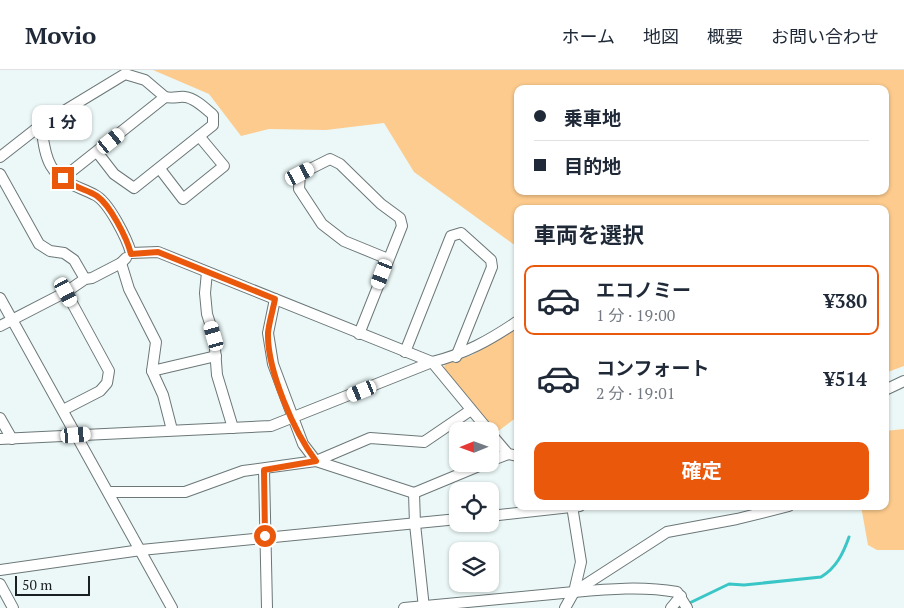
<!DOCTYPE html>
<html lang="ja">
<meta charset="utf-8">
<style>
body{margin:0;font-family:"PT Serif","Noto Sans JP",serif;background:#f6f6f7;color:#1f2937;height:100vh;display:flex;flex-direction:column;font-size:19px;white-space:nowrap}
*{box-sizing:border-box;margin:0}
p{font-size:16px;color:#747a83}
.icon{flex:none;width:28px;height:28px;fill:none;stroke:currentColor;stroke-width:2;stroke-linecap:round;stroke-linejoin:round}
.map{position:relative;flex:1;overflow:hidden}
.sheet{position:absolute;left:514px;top:135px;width:375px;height:305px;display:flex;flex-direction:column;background:#fff;border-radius:10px;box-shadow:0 1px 4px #0004}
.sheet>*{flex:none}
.guide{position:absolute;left:514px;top:15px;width:375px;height:110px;border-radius:10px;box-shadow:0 1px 4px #0004;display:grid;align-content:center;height:110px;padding:0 20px;background:#fff}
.needle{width:32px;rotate:269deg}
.buttons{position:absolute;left:449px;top:352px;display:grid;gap:10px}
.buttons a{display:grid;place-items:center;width:50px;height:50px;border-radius:10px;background:#fff;box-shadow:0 1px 4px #0004;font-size:25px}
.scale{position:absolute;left:15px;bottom:12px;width:75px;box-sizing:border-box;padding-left:5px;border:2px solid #1a1f1f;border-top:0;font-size:14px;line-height:18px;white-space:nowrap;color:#1a1f1f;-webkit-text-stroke:4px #ebf8f7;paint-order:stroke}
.end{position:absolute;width:22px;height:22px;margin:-11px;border:6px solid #ea580c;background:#fff;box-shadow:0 0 0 2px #fff}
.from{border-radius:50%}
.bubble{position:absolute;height:35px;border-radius:10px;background:#fff;box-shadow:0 1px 4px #0004;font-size:16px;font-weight:700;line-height:35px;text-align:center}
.car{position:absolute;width:15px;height:30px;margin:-15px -8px;border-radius:6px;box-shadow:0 0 4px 1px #0007;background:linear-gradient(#fff 24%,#345 0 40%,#fff 0 76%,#345 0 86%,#fff 0)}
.guide b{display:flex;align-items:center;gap:18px;height:48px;font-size:19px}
.guide b+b{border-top:1px solid #e0e1e3}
.guide i{width:12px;height:12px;background:#1f2937}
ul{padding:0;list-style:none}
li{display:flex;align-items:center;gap:15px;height:70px;margin:0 10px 8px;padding:0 10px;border:2px solid transparent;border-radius:10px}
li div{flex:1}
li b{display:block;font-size:19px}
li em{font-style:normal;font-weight:700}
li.on{border-color:#ea580c}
li>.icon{width:45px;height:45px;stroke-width:1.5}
h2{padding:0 20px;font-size:22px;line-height:60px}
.action{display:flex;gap:10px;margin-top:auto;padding:10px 20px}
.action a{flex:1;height:58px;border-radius:10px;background:#ea580c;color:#fff;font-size:20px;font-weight:700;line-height:58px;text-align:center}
header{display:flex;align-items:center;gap:30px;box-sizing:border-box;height:70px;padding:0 25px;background:#fff;border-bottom:1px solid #e0e1e3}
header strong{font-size:24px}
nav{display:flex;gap:28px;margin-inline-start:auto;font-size:18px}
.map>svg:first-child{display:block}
</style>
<header>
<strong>Movio</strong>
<nav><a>ホーム</a><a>地図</a><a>概要</a><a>お問い合わせ</a></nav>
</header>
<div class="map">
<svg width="904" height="538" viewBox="0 0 904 538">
<rect width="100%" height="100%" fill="#ebf8f7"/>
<g fill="#fdcb8d" fill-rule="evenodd">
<path d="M153 0H904V296L885 303V139H518L517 175 513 174 414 102 384 53 326 60 269 59 241 66 209 24ZM518 19H885V121H518Z"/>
<polygon points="517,258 517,347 497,362 444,298 445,294 472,285"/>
<polygon points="904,359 904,480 877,480 868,475 861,436 885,436 885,361"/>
</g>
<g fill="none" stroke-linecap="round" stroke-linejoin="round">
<path stroke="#3ac6c6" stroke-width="3" d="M679 538 729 514 744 515 821 507C836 498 843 484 849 467"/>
<g stroke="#6c7777" stroke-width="12">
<g id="minor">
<path d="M41 55C43 68 44 84 51 96 62 114 78 116 95 125 109 132 127 169 131 183L158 182 432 292 489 361"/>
<path d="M97 82 114 104 134 118 213 55V45C206 39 195 28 185 27 179 26 173 29 165 27"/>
<polyline points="0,87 41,55 125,4 145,10 165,27 63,108"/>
<polyline points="160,99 183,129 224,96 199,66"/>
<polyline points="0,104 39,174 50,181 64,183 74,190 85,209"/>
<polyline points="121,193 129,219 156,272 152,301 163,325 172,360"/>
<polyline points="207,202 205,223 207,244 214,266 217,305 233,358"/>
<polyline points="0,228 172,538"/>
<polyline points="275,229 268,263 273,294 303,374 316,391 414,423 415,454 424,538"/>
<polyline points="0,256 66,222 85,209 92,208 121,193 126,188"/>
<polyline points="359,264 402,156 400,148 381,134 340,94 330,89 300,104 299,119 322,154 344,171 388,189"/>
<polyline points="405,282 451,166 461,163 491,190 492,197 456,287"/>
<polyline points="152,301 216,286"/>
<polyline points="885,320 904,311"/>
<polyline points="63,340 100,321 107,313 109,301 66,222"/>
<polyline points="0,348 12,369"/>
<polyline points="490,363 508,384 518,386"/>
<path d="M0 369 271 356 432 292C465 284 490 270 518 251"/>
<polyline points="490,391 508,384"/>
<polyline points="264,400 267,538"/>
<polyline points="110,422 185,422 243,401 316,391 370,368 424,372 471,340"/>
<polyline points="414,423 484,394"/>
<path d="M572 436 581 492 574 522C608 519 643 516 677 522L687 538"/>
<polyline points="490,446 580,436"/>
<polyline points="0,500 141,480 458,449"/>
<polyline points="0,514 13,538"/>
<polyline points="404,538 574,522"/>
<polyline points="565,538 574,522 667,462 737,449 789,436"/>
<polyline points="671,538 681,526"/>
</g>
</g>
<use href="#minor" stroke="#fff" stroke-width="10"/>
</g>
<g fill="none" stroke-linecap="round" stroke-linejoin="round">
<path stroke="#ea580c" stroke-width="6" d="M63 108C76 119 86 119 97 126 110 135 127 168 131 184L158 182 275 229C273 240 269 252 268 263 267 300 294 362 316 391L264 400 265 466"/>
</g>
</svg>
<div class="buttons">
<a><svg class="needle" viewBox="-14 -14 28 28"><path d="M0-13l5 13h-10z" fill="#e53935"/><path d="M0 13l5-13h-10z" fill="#747a83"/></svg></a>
<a><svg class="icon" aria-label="locate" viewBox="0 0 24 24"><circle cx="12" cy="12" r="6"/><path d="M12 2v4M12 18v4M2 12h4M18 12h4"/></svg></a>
<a><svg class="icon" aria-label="layers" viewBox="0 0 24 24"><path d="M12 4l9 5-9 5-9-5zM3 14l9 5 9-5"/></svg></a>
</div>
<div class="scale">50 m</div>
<i class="end from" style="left:265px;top:466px"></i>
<i class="end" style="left:63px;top:108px"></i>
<div class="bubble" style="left:32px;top:35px;width:60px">1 分</div>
<i class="car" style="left:111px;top:71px;rotate:51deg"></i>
<i class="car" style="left:300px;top:104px;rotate:63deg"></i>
<i class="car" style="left:382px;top:204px;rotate:201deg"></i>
<i class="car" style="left:66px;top:222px;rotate:152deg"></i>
<i class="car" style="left:214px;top:266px;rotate:344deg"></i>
<i class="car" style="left:362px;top:321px;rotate:248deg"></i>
<i class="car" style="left:76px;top:365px;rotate:85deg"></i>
<div class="guide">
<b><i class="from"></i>乗車地</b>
<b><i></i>目的地</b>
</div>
<section class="sheet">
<h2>車両を選択</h2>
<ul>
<li class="on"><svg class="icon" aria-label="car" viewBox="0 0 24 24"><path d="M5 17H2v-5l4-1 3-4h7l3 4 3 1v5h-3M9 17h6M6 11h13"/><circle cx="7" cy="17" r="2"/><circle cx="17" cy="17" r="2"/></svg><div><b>エコノミー</b><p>1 分 · 19:00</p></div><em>¥380</em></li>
<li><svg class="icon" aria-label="car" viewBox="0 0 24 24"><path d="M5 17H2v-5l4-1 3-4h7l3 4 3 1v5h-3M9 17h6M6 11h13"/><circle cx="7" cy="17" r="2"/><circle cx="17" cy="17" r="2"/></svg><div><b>コンフォート</b><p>2 分 · 19:01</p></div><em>¥514</em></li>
</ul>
<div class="action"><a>確定</a></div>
</section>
</div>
